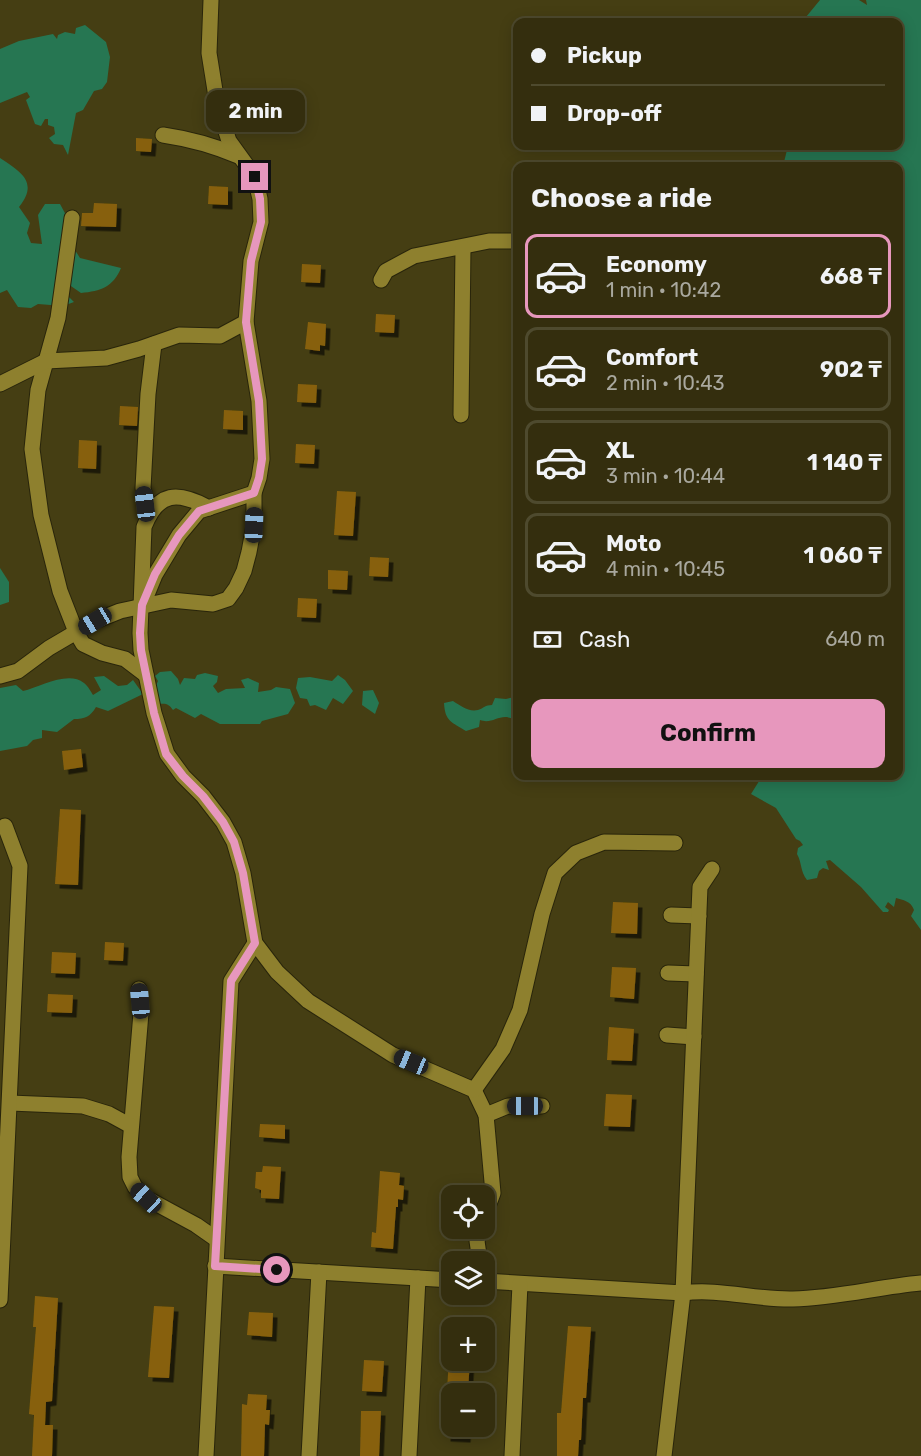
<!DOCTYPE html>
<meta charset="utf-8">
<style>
body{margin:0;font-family:Rubik,sans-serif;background:#3c3617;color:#f1f3f6;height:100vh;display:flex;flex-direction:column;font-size:22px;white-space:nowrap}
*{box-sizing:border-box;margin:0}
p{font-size:20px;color:#a9a89e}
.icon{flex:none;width:33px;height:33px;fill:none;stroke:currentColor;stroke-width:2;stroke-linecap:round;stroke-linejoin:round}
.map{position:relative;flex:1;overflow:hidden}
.side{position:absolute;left:513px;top:162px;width:390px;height:618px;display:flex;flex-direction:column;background:#342e0e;border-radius:12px;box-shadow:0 3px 15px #0003,0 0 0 2px #4e4a2e}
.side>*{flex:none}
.hud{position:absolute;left:513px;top:18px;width:390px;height:132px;border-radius:12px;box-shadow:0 3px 15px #0003,0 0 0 2px #4e4a2e;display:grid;align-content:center;height:132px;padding:0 18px;background:#342e0e}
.controls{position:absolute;left:441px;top:1185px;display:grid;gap:12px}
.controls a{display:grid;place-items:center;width:54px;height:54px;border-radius:12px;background:#342e0e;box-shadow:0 3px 15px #0003,0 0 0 2px #4e4a2e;font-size:30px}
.end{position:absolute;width:27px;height:27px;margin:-14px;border:8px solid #e797bd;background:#111;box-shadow:0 0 0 3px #111}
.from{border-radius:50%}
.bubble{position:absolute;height:42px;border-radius:12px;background:#342e0e;box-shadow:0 3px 15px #0003,0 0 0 2px #4e4a2e;font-size:20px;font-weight:700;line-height:42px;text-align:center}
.car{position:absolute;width:18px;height:36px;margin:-18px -9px;border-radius:8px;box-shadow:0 0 4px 2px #0007;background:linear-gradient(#222 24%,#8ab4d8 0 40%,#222 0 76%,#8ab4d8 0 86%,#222 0)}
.hud b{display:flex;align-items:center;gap:21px;height:57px;font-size:22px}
.hud b+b{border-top:2px solid #4e4a2e}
.hud i{width:15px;height:15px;background:#f1f3f6}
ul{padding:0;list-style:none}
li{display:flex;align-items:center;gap:18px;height:84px;margin:0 12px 9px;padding:0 6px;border:3px solid #4e4a2e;border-radius:12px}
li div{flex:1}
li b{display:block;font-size:22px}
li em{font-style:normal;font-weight:700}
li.selected{border-color:#e797bd}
li>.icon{width:54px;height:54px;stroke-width:1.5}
h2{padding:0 18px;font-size:27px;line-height:72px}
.pay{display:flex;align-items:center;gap:15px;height:66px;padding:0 18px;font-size:22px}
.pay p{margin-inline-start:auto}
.action{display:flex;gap:12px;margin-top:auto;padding:12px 18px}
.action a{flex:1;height:69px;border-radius:12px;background:#e797bd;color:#111;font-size:24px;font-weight:700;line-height:69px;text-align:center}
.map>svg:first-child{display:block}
</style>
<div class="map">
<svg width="921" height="1456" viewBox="0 0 921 1456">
<defs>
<filter id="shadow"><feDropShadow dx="4.5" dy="4.5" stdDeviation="0" flood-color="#0009"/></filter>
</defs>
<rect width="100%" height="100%" fill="#453e13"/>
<g fill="#267652">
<path d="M820 0H859L867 5 866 0H921V930L911 916 914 910C911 901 903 900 896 898L894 907 888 902 885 907 889 910 888 912H883L861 887 830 860 826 861 829 870 823 868 819 871 817 878 807 880C800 871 802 863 797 854L798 848 803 845 800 841 796 839 776 808 751 794 761 778 759 776H898V166H783L788 146H898V22H808L806 17Z"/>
<polygon points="85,25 106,42 110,57 107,82 102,89 94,91 83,110 76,113 68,155 63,145 54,144 49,138 55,134 54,127 48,125 48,119 45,119 41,126 35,124 26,100 30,97 27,92 0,103 0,49 19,41 53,34 57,39 58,35 65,32 75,34 76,28"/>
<path d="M0 158C21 172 39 182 19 207L30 223 27 233 31 243 42 244 38 215 45 204H60L66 215 62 244 73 247 80 258 121 268C113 287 101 291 81 293L68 284 61 289 74 302 63 306 38 304 31 308 18 307 7 290 0 293Z"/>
<polygon points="0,568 9,582 9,602 0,605"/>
<path d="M171 671 178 679 180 685 184 678 195 679 197 675 205 673 218 676 217 682 213 686 218 693 226 689 245 688 241 680 248 678 259 683 258 692 271 690 276 687 290 689 295 703 288 714 262 721 260 724H220L201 714 195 718 176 708 173 710C169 704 166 703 159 704L154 690 158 681 155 676 160 672Z"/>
<polygon points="338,675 345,680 353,691 343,704 333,698 326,710 315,705 310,706 307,699 300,698 296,688 298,678 310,677 332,681"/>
<path d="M104 676 118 686 127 685 133 680 143 694 108 711 96 707C90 717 85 719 74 719L57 732 42 730V738L33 740 27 746 0 751V688L16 685 23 691C40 687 68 670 84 683 88 686 91 692 93 695L101 690 94 677Z"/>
<polygon points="373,690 379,703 375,714 362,705 363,691"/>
<path d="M514 697 517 699V719C514 719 510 718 507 717 497 716 491 724 480 720L479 727 466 731C452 722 445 722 444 703L453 701C461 706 468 712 478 710 484 708 485 705 492 705L495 698 506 699Z"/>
</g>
<g fill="#87600c" filter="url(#shadow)">
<polygon points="136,138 152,139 151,152 136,151"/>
<polygon points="209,186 228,187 228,205 208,204"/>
<polygon points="94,203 117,204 116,227 81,226 82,213 93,213"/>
<polygon points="302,264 321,265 320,283 301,282"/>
<polygon points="376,314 395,315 394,333 375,332"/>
<polygon points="308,322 326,324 325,346 320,345 320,351 305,349"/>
<polygon points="298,384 317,385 316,403 297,402"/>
<polygon points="120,406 138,407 137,426 119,425"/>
<polygon points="224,410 243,411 243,430 223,429"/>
<polygon points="79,440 97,441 96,469 78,468"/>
<polygon points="296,444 315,445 314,464 295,463"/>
<polygon points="337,491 356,492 353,536 334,535"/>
<polygon points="370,557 389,558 388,577 369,576"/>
<polygon points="328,570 348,571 347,590 328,589"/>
<polygon points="298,598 317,599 316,618 297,617"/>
<polygon points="81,749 83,767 64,770 62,751"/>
<polygon points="60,809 81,810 78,885 55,884"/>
<polygon points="613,902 638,903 637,934 611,933"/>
<polygon points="105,942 124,943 123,961 104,960"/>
<polygon points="52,952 76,953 75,974 51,973"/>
<polygon points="612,967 636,968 634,999 610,997"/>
<polygon points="48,994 73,995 72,1013 47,1012"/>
<polygon points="609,1027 634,1029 632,1061 607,1060"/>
<polygon points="606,1094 632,1095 630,1127 604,1126"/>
<polygon points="260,1124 285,1125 285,1139 259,1137"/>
<polygon points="263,1166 281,1167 279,1199 261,1198 261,1190 255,1188 256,1172 262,1172"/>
<polygon points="380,1171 400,1173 399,1185 404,1186 403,1200 398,1199 398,1207 396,1207 393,1249 371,1247 372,1232 376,1233"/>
<polygon points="35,1296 58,1298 52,1401 46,1402 45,1425 53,1425 52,1456 32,1456 34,1415 29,1414 36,1327 33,1327"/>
<polygon points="154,1306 174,1307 169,1378 148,1377"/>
<polygon points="249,1312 273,1313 272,1337 247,1335"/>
<polygon points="568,1326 591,1327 586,1398 583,1398 581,1440 579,1440 578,1456 557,1456 557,1413 561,1413"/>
<polygon points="364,1360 384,1361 382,1392 362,1391"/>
<polygon points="449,1360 470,1360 468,1390 447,1389"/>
<polygon points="248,1394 267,1395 266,1410 270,1410 269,1425 265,1424 264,1456 241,1456 242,1404 247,1405"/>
<polygon points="361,1411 381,1411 379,1456 360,1456"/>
<polygon points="447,1426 467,1426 466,1438 446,1437"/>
</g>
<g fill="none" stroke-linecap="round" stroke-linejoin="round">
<g stroke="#29250b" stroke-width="17">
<g id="minor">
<path d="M163 135C190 139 213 145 238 156"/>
<polyline points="72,218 58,318 38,390 32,449 41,515 60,591 76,632 83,644 102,653 125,659 146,675"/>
<polyline points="381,280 386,271 414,256 489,241 518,241"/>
<polyline points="0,384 46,361 106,358 139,349 179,335 220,336 246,322"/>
<polyline points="461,415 463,248"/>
<path d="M209 508C178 491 158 491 144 527L140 633 141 650 154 713 167 754 183 776 203 796 223 822 234 842 243 873 255 943 277 972 308 1001 393 1055 474 1090 486 1115 493 1193 484 1217"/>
<polyline points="149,515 143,488 148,394 154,344"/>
<polyline points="146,597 155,575 179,535 199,511 254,493"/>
<polyline points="0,676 18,671 49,648 95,621 120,611 171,600 213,604 228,599 236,588 244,571 249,552 254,525 254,493 259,478 262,459 259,401 246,322 251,261 261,222 260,199 255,177 229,141 217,103 209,53 211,0"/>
<polyline points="671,915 699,916"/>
<polyline points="668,973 696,974"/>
<polyline points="139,989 141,1013 129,1157 130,1177 135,1187 146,1198 196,1225 216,1239"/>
<polyline points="667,1035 694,1037"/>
<polyline points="474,1090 503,1049 520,1010 542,914 555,873 576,853 604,842 675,843"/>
<polyline points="10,1103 83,1106 109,1114 131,1126"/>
<polyline points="486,1115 508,1106 542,1106"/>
<polyline points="480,1262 477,1241 481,1228"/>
<polyline points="215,1266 452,1280"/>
<path d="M484 1281 683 1293C719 1288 756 1300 793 1299 836 1298 878 1287 921 1283"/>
<polyline points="0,1300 20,866 5,826"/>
<polyline points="206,1456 231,981 255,943"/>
<polyline points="309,1456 319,1272"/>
<polyline points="409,1456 418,1278"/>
<polyline points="512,1456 520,1284"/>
<polyline points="664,1456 683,1293 700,887 712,869"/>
</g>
</g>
<use href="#minor" stroke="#8e802e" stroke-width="15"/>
</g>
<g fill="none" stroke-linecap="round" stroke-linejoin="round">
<polyline stroke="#e797bd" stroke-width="8" points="255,177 260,199 261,222 251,261 246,322 259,401 261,440 262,459 259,478 254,493 199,511 179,535 155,574 142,605 140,633 141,650 154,713 166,754 183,776 203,796 223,822 234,842 243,873 255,943 231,981 215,1266 277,1270"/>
</g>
</svg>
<div class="controls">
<a><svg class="icon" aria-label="locate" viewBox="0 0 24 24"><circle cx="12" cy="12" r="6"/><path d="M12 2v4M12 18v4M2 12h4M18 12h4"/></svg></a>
<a><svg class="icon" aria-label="layers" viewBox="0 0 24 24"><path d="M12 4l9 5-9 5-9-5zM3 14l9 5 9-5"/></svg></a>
<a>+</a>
<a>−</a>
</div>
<i class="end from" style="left:277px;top:1270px"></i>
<i class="end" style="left:255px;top:177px"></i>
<div class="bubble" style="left:206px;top:90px;width:99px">2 min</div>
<i class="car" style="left:145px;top:504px;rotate:353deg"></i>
<i class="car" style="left:254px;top:525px;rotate:2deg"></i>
<i class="car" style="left:95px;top:621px;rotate:239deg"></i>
<i class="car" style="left:140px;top:1001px;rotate:355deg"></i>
<i class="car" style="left:411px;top:1062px;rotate:292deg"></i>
<i class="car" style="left:525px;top:1106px;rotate:270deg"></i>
<i class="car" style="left:146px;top:1198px;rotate:313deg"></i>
<div class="hud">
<b><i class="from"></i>Pickup</b>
<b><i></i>Drop-off</b>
</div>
<section class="side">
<h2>Choose a ride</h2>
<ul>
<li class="selected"><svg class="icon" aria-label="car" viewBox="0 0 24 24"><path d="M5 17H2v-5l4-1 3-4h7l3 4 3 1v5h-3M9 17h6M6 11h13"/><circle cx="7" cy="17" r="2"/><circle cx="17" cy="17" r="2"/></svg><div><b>Economy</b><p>1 min · 10:42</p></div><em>668 ₸</em></li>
<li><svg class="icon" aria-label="car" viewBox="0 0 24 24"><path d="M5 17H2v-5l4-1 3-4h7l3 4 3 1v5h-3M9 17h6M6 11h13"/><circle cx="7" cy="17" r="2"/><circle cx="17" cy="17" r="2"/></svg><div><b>Comfort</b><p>2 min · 10:43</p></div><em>902 ₸</em></li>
<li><svg class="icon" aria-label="car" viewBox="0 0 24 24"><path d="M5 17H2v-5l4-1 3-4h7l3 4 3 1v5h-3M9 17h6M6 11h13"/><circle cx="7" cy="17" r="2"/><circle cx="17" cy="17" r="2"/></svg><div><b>XL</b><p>3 min · 10:44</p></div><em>1 140 ₸</em></li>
<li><svg class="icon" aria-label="car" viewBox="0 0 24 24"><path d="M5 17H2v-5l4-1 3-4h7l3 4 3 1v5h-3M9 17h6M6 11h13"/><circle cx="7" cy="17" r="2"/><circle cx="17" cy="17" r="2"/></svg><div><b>Moto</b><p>4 min · 10:45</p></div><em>1 060 ₸</em></li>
</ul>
<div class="pay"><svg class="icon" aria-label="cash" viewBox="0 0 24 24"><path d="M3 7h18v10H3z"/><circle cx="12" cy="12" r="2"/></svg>Cash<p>640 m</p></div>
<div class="action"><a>Confirm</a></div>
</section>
</div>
